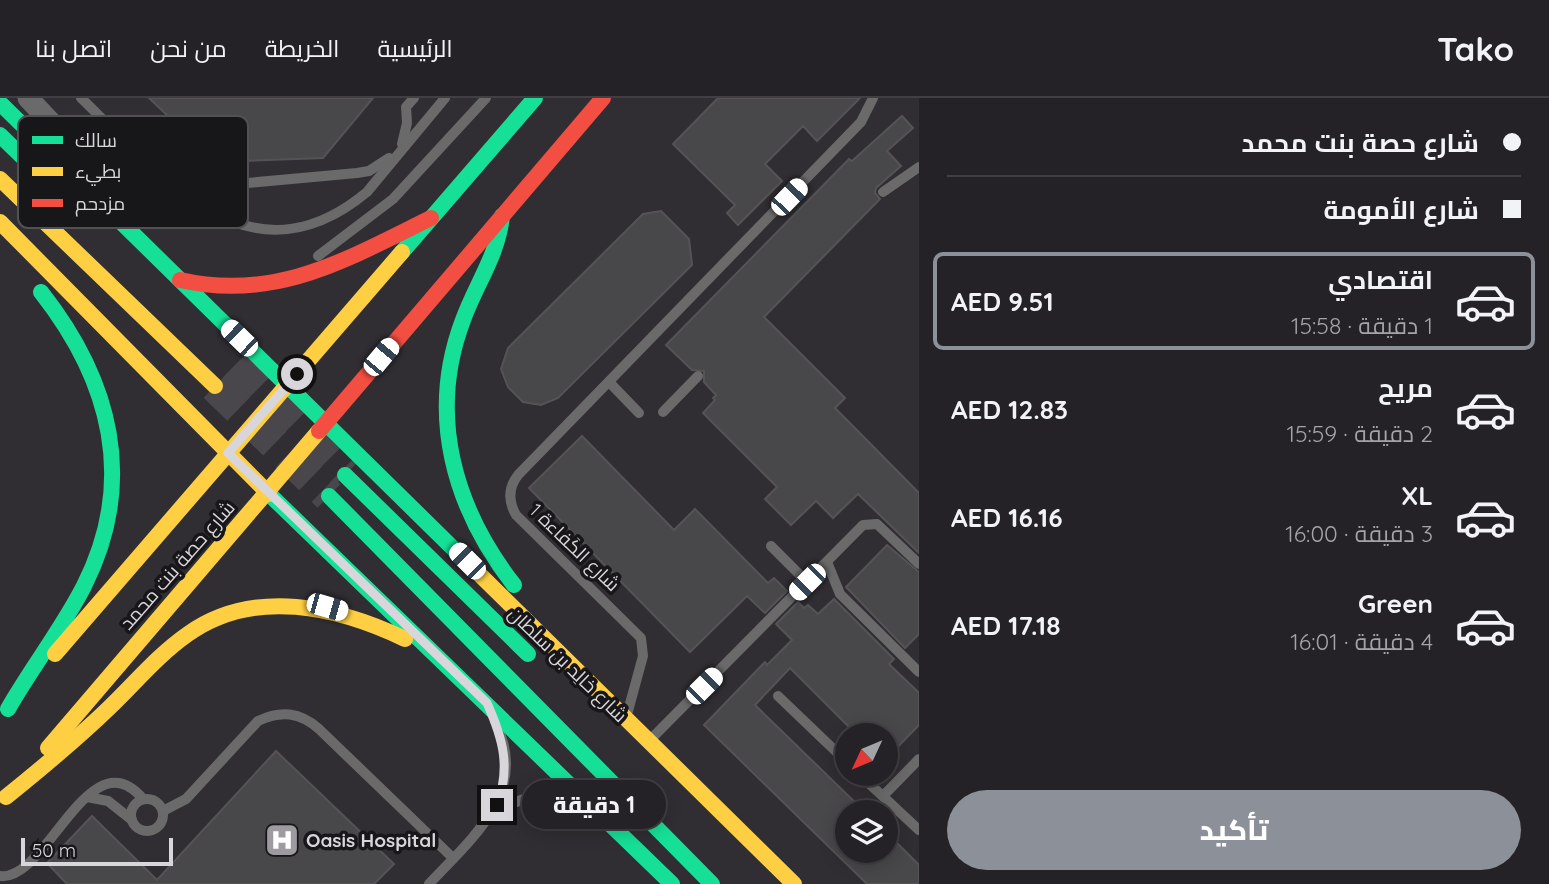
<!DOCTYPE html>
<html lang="ar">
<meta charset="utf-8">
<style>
body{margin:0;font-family:Quicksand,Cairo,sans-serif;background:#302f32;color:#f1f3f6;direction:rtl;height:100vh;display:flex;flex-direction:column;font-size:26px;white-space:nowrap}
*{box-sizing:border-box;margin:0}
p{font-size:23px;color:#a3a4a7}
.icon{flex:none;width:38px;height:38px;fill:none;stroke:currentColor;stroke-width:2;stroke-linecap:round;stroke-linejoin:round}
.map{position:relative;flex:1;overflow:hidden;direction:ltr}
.drawer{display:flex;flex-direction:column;background:#242226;width:630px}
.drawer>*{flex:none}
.guide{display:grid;align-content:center;height:154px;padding:0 28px;background:#242226}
.needle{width:46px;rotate:226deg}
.tools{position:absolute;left:835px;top:625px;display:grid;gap:14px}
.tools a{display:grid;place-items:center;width:63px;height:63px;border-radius:50%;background:#242226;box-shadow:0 4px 18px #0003,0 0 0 2px #413f43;font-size:35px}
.scale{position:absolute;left:21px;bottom:18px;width:152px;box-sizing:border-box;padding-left:7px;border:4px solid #d9d6db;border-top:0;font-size:19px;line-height:24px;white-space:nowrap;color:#d9d6db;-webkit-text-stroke:5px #171619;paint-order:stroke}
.end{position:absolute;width:32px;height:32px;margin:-16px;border:9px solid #d9d6db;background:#111;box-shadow:0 0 0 4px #111}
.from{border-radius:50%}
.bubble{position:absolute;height:49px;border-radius:24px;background:#242226;box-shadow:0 4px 18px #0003,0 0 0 2px #413f43;font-size:23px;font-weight:800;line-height:49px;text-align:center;direction:rtl}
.car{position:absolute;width:21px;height:42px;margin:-21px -10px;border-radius:9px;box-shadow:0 0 5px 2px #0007;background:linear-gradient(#fff 24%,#345 0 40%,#fff 0 76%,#345 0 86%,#fff 0)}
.guide b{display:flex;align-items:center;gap:24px;height:66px;font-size:26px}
.guide b+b{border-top:2px solid #413f43}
.guide i{width:18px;height:18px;background:#f1f3f6}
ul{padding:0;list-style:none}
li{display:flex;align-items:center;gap:21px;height:98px;margin:0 14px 10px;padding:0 14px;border:4px solid transparent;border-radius:10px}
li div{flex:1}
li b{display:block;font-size:26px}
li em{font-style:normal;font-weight:800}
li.on{border-color:#8c9099}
li>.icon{width:63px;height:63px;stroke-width:1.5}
.primary-button{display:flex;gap:14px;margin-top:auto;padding:14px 28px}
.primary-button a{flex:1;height:80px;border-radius:42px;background:#8c9099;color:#fff;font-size:28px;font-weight:800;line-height:80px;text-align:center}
header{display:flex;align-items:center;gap:42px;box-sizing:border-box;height:98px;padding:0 35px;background:#242226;border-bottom:2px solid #413f43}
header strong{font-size:33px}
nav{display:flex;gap:38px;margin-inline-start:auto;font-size:24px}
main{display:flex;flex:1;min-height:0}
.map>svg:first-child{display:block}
</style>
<header>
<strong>Tako</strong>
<nav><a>الرئيسية</a><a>الخريطة</a><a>من نحن</a><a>اتصل بنا</a></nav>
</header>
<main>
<section class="drawer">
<div class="guide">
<b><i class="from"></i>شارع حصة بنت محمد</b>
<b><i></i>شارع الأمومة</b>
</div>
<ul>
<li class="on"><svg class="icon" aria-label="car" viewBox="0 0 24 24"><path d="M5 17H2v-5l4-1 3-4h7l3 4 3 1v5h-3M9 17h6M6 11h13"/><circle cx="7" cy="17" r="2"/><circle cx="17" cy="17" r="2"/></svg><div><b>اقتصادي</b><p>1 دقيقة · 15:58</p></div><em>AED 9.51</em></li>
<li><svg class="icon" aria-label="car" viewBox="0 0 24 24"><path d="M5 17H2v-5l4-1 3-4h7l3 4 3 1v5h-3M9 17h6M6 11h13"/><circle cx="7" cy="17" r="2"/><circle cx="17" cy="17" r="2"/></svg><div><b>مريح</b><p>2 دقيقة · 15:59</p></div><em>AED 12.83</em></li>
<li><svg class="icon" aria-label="car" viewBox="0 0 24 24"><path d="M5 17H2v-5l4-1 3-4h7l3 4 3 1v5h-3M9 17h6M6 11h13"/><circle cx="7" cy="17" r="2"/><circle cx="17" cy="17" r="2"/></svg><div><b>XL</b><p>3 دقيقة · 16:00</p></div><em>AED 16.16</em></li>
<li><svg class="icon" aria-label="car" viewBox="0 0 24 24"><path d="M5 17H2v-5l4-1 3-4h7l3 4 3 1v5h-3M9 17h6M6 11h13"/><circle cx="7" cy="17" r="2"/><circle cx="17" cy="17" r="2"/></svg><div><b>Green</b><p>4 دقيقة · 16:01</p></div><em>AED 17.18</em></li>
</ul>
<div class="primary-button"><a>تأكيد</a></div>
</section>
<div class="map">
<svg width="919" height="786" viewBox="0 0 919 786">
<rect width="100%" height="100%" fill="#302e32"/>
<g fill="#48474a" stroke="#555356" stroke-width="2">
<polygon points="149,0 373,0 323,60 216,64"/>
<polygon points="718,0 860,0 817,43 803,28 765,66 782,83 738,127 727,115 735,107 673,46"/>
<polygon points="902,18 913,30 887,53 901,68 876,90 875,95 880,101 764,219 845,300 835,310 919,395 919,455 858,396 833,420 816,403 791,427 765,401 777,389 703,315 715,302 713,300 716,297 704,284 704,273 692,272 666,247 849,61 852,63"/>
<polygon points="661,113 689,141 692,167 558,300 541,307 523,304 508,289 501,271 508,250 643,116"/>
<polygon points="582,338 674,432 695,411 768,485 774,480 787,493 765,515 747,498 690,554 529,390"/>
<polygon points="887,447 919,474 919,536 905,550 846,489"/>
<polygon points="834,501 894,561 889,566 919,595 919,627 886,661 886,637 857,637 790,570 755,607 865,714 847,714 847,752 886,752 886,734 919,767 919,786 867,786 704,627 765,564 767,567 792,542 776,526 798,504 804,510 808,507 818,516"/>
<polygon points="276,653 394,766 374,786 67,786 47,765 92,718 157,782"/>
</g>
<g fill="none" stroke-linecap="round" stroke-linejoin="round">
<g stroke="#49474b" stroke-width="33" stroke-dasharray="33 17" stroke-linecap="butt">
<polyline points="235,267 345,377"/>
<polyline points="215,288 329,398"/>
</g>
<g stroke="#6a6a6b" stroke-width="10">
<path d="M81 0C162 78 249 192 367 94L445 0"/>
<polyline points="402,46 407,25 406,9 414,0"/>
<polyline points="883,94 919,69"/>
<polyline points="181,96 225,87 357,75 369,73 389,60"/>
<polyline points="318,158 393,101 486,0"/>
<polyline points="610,285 639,315"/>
<polyline points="663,314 698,278"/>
<polyline points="771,448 807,484"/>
<polyline points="827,464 840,496 919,574"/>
<polyline points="778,598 847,664"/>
<path d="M628 613 643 558 641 540 516 417C508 403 508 390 518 377L861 24 873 0"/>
<polyline points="653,639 863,427 877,426 919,466"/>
<polyline points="859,676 919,732"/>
<polyline points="883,698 919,661"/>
<polyline points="87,699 108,703 132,722"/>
<circle cx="147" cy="717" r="16"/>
<path d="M163 713 186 701 258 623C281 612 300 614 319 631L453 760"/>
<path d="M492 719C513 702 541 692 568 696"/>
<path d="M0 778C47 784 89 637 143 701"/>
<path d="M429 786C468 744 525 698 500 635"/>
</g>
<polyline stroke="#6a6a6b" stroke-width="21" points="28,0 77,52 95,93"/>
<g stroke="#16e098" stroke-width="16">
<polyline points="0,5 470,467"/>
<polyline points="0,37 41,77"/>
<path d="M502 118C498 157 476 186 463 222 427 317 454 410 514 487"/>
<polyline points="402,154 535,0"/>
<polyline points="345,377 528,556"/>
<polyline points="269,396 672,786"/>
<polyline points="329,398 712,786"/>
<path d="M8 611C32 569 62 531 84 488 137 383 111 283 41 194"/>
</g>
<g stroke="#ffcf43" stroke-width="16">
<polyline points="0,81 215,288"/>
<polyline points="0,124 269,396"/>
<polyline points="470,467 794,786"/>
<polyline points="55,556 402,154"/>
<polyline points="48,650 319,333"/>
<path d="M6 699C42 670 77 641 110 609 136 584 158 557 188 536 254 489 338 509 405 541"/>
</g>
<g stroke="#f24e42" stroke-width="16">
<path d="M180 182C277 204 347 161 431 120"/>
<polyline points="319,333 603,0"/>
</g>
</g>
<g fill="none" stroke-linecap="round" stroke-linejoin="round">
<path stroke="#d9d6db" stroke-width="9" d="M297 276 228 355 487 605C503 641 511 669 497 707"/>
</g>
<defs>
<g id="hospital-square" transform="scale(1.75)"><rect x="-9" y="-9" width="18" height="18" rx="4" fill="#9e9ba0" stroke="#171619"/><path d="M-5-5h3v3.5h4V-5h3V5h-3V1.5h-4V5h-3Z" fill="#fff"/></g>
</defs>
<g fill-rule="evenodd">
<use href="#hospital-square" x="282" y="742"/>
</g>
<g text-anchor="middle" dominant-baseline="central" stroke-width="7" stroke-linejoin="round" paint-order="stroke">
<g font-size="19" fill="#d9d6db" stroke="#171619">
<text transform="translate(575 449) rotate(44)">شارع الكَفاءة 1</text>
<text transform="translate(177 467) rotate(-49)">شارع حصة بنت محمد</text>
<text transform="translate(568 566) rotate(44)">شارع خالِد بن سلطان</text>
</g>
<g font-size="19" font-weight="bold" fill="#d9d6db" stroke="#171619" text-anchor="start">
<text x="306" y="742">Oasis Hospital</text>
</g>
</g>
<rect x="18" y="18" width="230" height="112" rx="10" fill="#171619" stroke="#515053" stroke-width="2"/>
<rect x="32" y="38" width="31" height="8" fill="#16e098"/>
<rect x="32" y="69" width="31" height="9" fill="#ffcf43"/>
<rect x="32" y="101" width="31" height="8" fill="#f24e42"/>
<g font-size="19" fill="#d9d6db">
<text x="75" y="49">سالك</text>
<text x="75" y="80">بطيء</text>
<text x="75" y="112">مزدحم</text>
</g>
</svg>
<div class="tools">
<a><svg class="needle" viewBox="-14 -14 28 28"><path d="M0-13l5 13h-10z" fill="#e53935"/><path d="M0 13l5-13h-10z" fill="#a3a4a7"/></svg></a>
<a><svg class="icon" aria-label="layers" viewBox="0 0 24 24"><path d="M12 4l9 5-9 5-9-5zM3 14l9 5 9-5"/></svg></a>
</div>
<div class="scale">50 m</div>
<i class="end from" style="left:297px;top:276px"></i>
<i class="end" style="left:497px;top:707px"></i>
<div class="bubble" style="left:522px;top:682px;width:144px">1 دقيقة</div>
<i class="car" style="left:789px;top:99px;rotate:44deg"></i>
<i class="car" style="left:239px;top:240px;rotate:314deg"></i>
<i class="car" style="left:381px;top:259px;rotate:40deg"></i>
<i class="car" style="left:467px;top:463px;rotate:315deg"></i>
<i class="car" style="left:807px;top:484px;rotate:225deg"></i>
<i class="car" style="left:327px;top:509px;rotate:106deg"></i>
<i class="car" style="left:704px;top:588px;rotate:45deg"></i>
</div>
</main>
